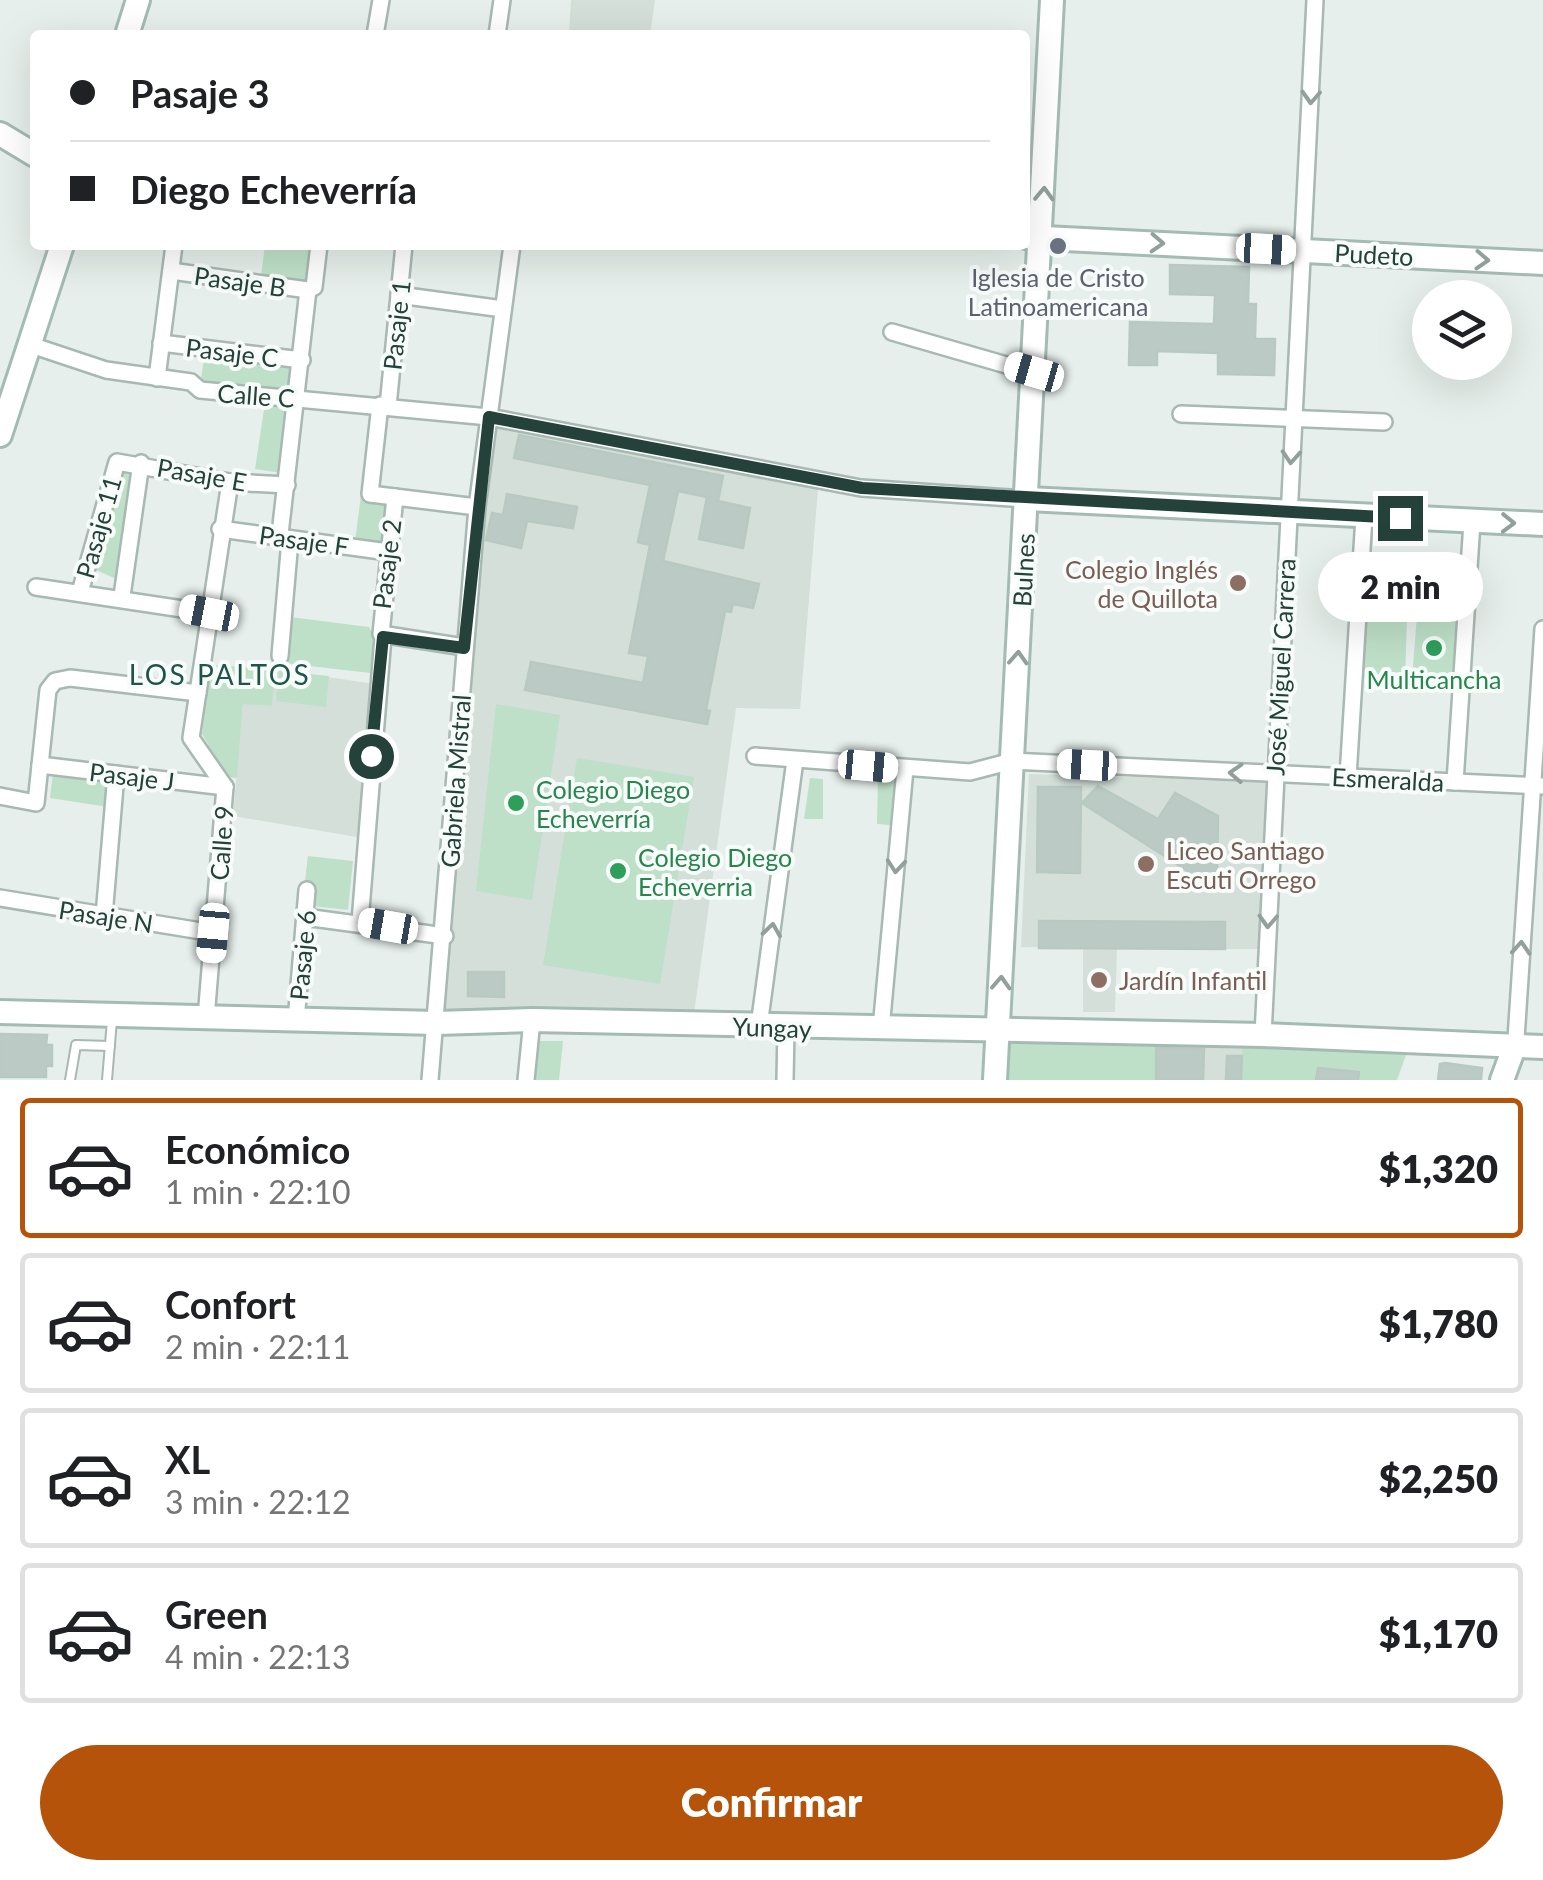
<!DOCTYPE html>
<html lang="es">
<meta charset="utf-8">
<style>
body{margin:0;font-family:Lato,sans-serif;background:#f2f2f2;color:#202124;height:100vh;display:flex;flex-direction:column;font-size:38px;white-space:nowrap}
*{box-sizing:border-box;margin:0}
p{font-size:32px;color:#757577}
.icon{flex:none;width:55px;height:55px;fill:none;stroke:currentColor;stroke-width:2;stroke-linecap:round;stroke-linejoin:round}
.map{position:relative;height:1080px;overflow:hidden}
.details{display:flex;flex-direction:column;background:#fff;flex:1}
.details>*{flex:none}
.hud{position:absolute;left:30px;top:30px;width:1000px;height:220px;border-radius:10px;box-shadow:0 10px 40px #0002;display:grid;align-content:center;height:220px;padding:0 40px;background:#fff}
.fabs{position:absolute;left:1412px;top:280px;display:grid;gap:20px}
.fabs a{display:grid;place-items:center;width:100px;height:100px;border-radius:50%;background:#fff;box-shadow:0 10px 40px #0002;font-size:50px}
.end{position:absolute;width:45px;height:45px;margin:-22px;border:12px solid #24423a;background:#fff;box-shadow:0 0 0 5px #fff}
.from{border-radius:50%}
.bubble{position:absolute;height:70px;border-radius:35px;background:#fff;box-shadow:0 10px 40px #0002;font-size:32px;font-weight:800;line-height:70px;text-align:center}
.car{position:absolute;width:30px;height:60px;margin:-30px -15px;border-radius:12px;box-shadow:0 0 8px 2px #0007;background:linear-gradient(#fff 24%,#345 0 40%,#fff 0 76%,#345 0 86%,#fff 0)}
.hud b{display:flex;align-items:center;gap:35px;height:95px;font-size:38px}
.hud b+b{border-top:2px solid #e0e0e0}
.hud i{width:25px;height:25px;background:#202124}
ul{padding:18px 0 0;list-style:none}
li{display:flex;align-items:center;gap:30px;height:140px;margin:0 20px 15px;padding:0 20px;border:5px solid #e0e0e0;border-radius:10px}
li div{flex:1}
li b{display:block;font-size:38px}
li em{font-style:normal;font-weight:800}
li.on{border-color:#b45309}
li>.icon{width:90px;height:90px;stroke-width:1.5}
.primary-button{display:flex;gap:20px;margin-top:auto;padding:20px 40px}
.primary-button a{flex:1;height:115px;border-radius:60px;background:#b45309;color:#fff;font-size:40px;font-weight:800;line-height:115px;text-align:center}
.map>svg:first-child{display:block}
</style>
<div class="map">
<svg width="1543" height="1080" viewBox="0 0 1543 1080">
<rect width="100%" height="100%" fill="#e6efeb"/>
<g fill="#d4dfda">
<polygon points="571,0 655,0 650,35 569,35"/>
<polygon points="493,426 818,489 800,709 736,708 694,1014 445,1010"/>
<polygon points="275,669 374,684 357,837 233,816 243,703 271,706"/>
<polygon points="1029,774 1272,781 1262,949 1117,949 1115,1012 1083,1012 1083,948 1021,947"/>
<polygon points="1156,1044 1242,1046 1241,1080 1156,1080"/>
</g>
<g fill="#bfe0c8">
<polygon points="265,245 317,245 313,285 261,277"/>
<polygon points="205,351 298,362 292,398 200,387"/>
<polygon points="265,403 290,406 282,473 255,469"/>
<polygon points="371,419 388,421 379,498 388,500 384,544 355,541"/>
<polygon points="137,466 121,581 89,567 114,472"/>
<polygon points="1366,613 1407,616 1405,680 1363,677"/>
<polygon points="1417,615 1456,617 1452,681 1412,679"/>
<polygon points="290,617 369,627 375,637 370,673 284,663"/>
<polygon points="211,665 275,669 272,706 243,704 237,778 227,777 202,734"/>
<polygon points="279,671 329,676 326,707 276,701"/>
<polygon points="496,704 560,715 532,900 476,891"/>
<polygon points="577,758 694,777 660,984 543,965"/>
<polygon points="53,772 111,779 108,807 50,798"/>
<polygon points="810,778 823,779 823,819 804,819"/>
<polygon points="878,779 894,779 890,825 877,824"/>
<polygon points="308,856 353,861 348,910 302,905"/>
<polygon points="539,1041 563,1041 559,1080 535,1080"/>
<polygon points="1008,1043 1156,1044 1156,1080 1005,1080"/>
<polygon points="1242,1046 1406,1055 1397,1080 1241,1080"/>
</g>
<g fill="#bbcac4" stroke="#b8c9c2" stroke-width="2.5">
<polygon points="1170,265 1249,267 1248,304 1256,304 1255,339 1275,339 1274,375 1218,374 1218,353 1157,351 1157,365 1129,365 1130,322 1214,324 1215,295 1170,294"/>
<polygon points="519,435 723,476 718,501 750,508 743,548 699,539 707,497 678,491 663,561 759,584 753,608 733,604 731,612 725,611 706,710 710,711 707,724 525,690 531,662 643,683 648,656 629,653 650,545 638,542 650,485 514,458"/>
<polygon points="507,494 577,507 573,528 527,521 521,548 486,540 492,513 503,515"/>
<polygon points="1098,786 1158,819 1175,793 1218,816 1217,874 1194,875 1082,803"/>
<polygon points="1038,787 1081,787 1080,873 1037,872"/>
<polygon points="1039,921 1225,922 1225,949 1039,948"/>
<polygon points="468,972 504,972 504,997 468,996"/>
<polygon points="0,1034 47,1035 46,1045 52,1045 52,1066 46,1066 46,1077 0,1077"/>
<polygon points="1156,1048 1204,1049 1203,1080 1156,1080"/>
<polygon points="1227,1056 1242,1056 1241,1080 1226,1080"/>
<polygon points="1445,1063 1482,1068 1481,1080 1438,1080 1440,1064"/>
<polygon points="1318,1068 1359,1072 1358,1080 1316,1080"/>
</g>
<g fill="none" stroke-linecap="round" stroke-linejoin="round">
<g stroke="#a8b8b2" stroke-width="12">
<g id="lane">
<polyline points="70,1080 76,1045 110,1046"/>
<polyline points="107,1080 112,1020"/>
</g>
</g>
<g stroke="#a8b8b2" stroke-width="20">
<g id="street">
<polyline points="375,35 381,0"/>
<polyline points="497,35 502,0"/>
<polyline points="171,271 308,290"/>
<polyline points="399,295 503,309"/>
<polyline points="892,332 1034,373"/>
<polyline points="161,343 302,360"/>
<polyline points="31,345 106,370 191,382 200,390 489,417 861,488 1027,499"/>
<polyline points="157,378 174,245"/>
<polyline points="380,405 370,494 477,507"/>
<polyline points="388,406 404,245"/>
<polyline points="1181,414 1384,422"/>
<polyline points="395,497 381,634 464,647"/>
<polyline points="220,529 388,552"/>
<polyline points="280,534 308,290 314,287 319,245"/>
<polyline points="36,587 209,613"/>
<polyline points="80,592 117,462 230,482 287,485"/>
<polyline points="122,596 141,463"/>
<polyline points="280,656 290,540"/>
<polyline points="755,756 970,772 1012,761 1543,786"/>
<polyline points="40,765 225,787"/>
<polyline points="1348,777 1364,516"/>
<polyline points="1455,782 1472,522"/>
<polyline points="225,787 191,738 230,482"/>
<polyline points="0,796 36,803 48,690 55,681 70,678 198,693"/>
<polyline points="0,898 213,933"/>
<polyline points="104,916 116,774"/>
<polyline points="305,917 445,936"/>
<polyline points="360,922 383,637"/>
<polyline points="206,1018 225,787"/>
<polyline points="296,1021 307,890"/>
<polyline points="759,1026 795,760"/>
<polyline points="881,1029 905,769"/>
<polyline points="1263,1035 1315,0"/>
<polyline points="1515,1054 1543,629"/>
<polyline points="430,1080 477,507 512,245"/>
<polyline points="526,1080 532,1020"/>
<polyline points="785,1080 786,1027"/>
</g>
</g>
<g stroke="#a4bbb3" stroke-width="28">
<g id="secondary">
<polyline points="127,35 138,0"/>
<polyline points="0,134 35,155"/>
<polyline points="1025,237 1543,263"/>
<polyline points="0,435 62,245"/>
<polyline points="1027,499 1543,524"/>
<polyline points="0,1012 437,1023 532,1020 1263,1035 1543,1047"/>
<polyline points="995,1080 1052,0"/>
<polyline points="1502,1080 1515,1045"/>
</g>
</g>
<use href="#lane" stroke="#fff" stroke-width="8"/>
<use href="#street" stroke="#fff" stroke-width="15"/>
<use href="#secondary" stroke="#fff" stroke-width="22"/>
</g>
<defs><path id="oneway-chevron" d="M-2-3.5L2.5 0L-2 3.5" fill="none" stroke-width="1.6" stroke-linecap="round" stroke-linejoin="round" transform="scale(2.5)"/></defs>
<g stroke="#92a09c">
<use href="#oneway-chevron" transform="translate(1311 97) rotate(93)"/>
<use href="#oneway-chevron" transform="translate(1044 194) rotate(-88)"/>
<use href="#oneway-chevron" transform="translate(1157 243) rotate(3)"/>
<use href="#oneway-chevron" transform="translate(1482 260) rotate(3)"/>
<use href="#oneway-chevron" transform="translate(1291 457) rotate(94)"/>
<use href="#oneway-chevron" transform="translate(1508 523) rotate(1)"/>
<use href="#oneway-chevron" transform="translate(1018 658) rotate(-87)"/>
<use href="#oneway-chevron" transform="translate(1236 773) rotate(-177)"/>
<use href="#oneway-chevron" transform="translate(896 866) rotate(95)"/>
<use href="#oneway-chevron" transform="translate(1268 921) rotate(93)"/>
<use href="#oneway-chevron" transform="translate(772 930) rotate(-82)"/>
<use href="#oneway-chevron" transform="translate(1521 948) rotate(-86)"/>
<use href="#oneway-chevron" transform="translate(1001 983) rotate(-87)"/>
</g>
<g fill="none" stroke-linecap="round" stroke-linejoin="round">
<polyline stroke="#24423a" stroke-width="12" points="371,756 383,637 464,648 489,417 862,488 1400,518"/>
</g>
<circle fill="#6b7280" stroke="#f7fbf9" stroke-width="4" cx="1058" cy="246" r="10"/>
<g fill="#8d6e63" stroke="#f7fbf9" stroke-width="4">
<circle cx="1238" cy="583" r="10"/>
<circle cx="1146" cy="864" r="10"/>
<circle cx="1099" cy="980" r="10"/>
</g>
<g fill="#2e9e5b" stroke="#f7fbf9" stroke-width="4">
<circle cx="1434" cy="648" r="10"/>
<circle cx="516" cy="803" r="10"/>
<circle cx="618" cy="871" r="10"/>
</g>
<g text-anchor="middle" dominant-baseline="central" stroke-width="8" stroke-linejoin="round" paint-order="stroke">
<g font-size="25" fill="#24423a" stroke="#f7fbf9">
<text transform="translate(1374 254) rotate(3)">Pudeto</text>
<text transform="translate(240 281) rotate(8)">Pasaje B</text>
<text transform="translate(396 325) rotate(-84)">Pasaje 1</text>
<text transform="translate(232 352) rotate(7)">Pasaje C</text>
<text transform="translate(256 395) rotate(4)">Calle C</text>
<text transform="translate(202 474) rotate(10)">Pasaje E</text>
<text transform="translate(98 527) rotate(-74)">Pasaje 11</text>
<text transform="translate(304 540) rotate(8)">Pasaje F</text>
<text transform="translate(386 564) rotate(-83)">Pasaje 2</text>
<text transform="translate(1023 570) rotate(-87)">Bulnes</text>
<text transform="translate(1280 667) rotate(-87)">José Miguel Carrera</text>
<text transform="translate(132 776) rotate(7)">Pasaje J</text>
<text transform="translate(1388 779) rotate(3)">Esmeralda</text>
<text transform="translate(455 781) rotate(-86)">Gabriela Mistral</text>
<text transform="translate(221 843) rotate(-86)">Calle 9</text>
<text transform="translate(106 916) rotate(9)">Pasaje N</text>
<text transform="translate(302 955) rotate(-85)">Pasaje 6</text>
<text transform="translate(772 1027) rotate(2)">Yungay</text>
</g>
<g font-size="25" fill="#5b616d" stroke="#f7fbf9">
<text x="1058" y="277">Iglesia de Cristo<tspan x="1058" dy="29">Latinoamericana</tspan></text>
</g>
<g font-size="25" fill="#785e54" stroke="#f7fbf9" text-anchor="start">
<text x="1218" y="569" text-anchor="end">Colegio Inglés<tspan x="1218" dy="29">de Quillota</tspan></text>
<text x="1166" y="850">Liceo Santiago<tspan x="1166" dy="29">Escuti Orrego</tspan></text>
<text x="1119" y="980">Jardín Infantil</text>
</g>
<g font-size="25" fill="#27864d" stroke="#f7fbf9" text-anchor="start">
<text x="1434" y="679" text-anchor="middle">Multicancha</text>
<text x="536" y="789">Colegio Diego<tspan x="536" dy="29">Echeverría</tspan></text>
<text x="638" y="857">Colegio Diego<tspan x="638" dy="29">Echeverria</tspan></text>
</g>
<g font-size="28" letter-spacing="2.5" fill="#1f5548" stroke="#f7fbf9">
<text x="220" y="674">LOS PALTOS</text>
</g>
</g>
</svg>
<div class="fabs">
<a><svg class="icon" aria-label="layers" viewBox="0 0 24 24"><path d="M12 4l9 5-9 5-9-5zM3 14l9 5 9-5"/></svg></a>
</div>
<i class="end from" style="left:371px;top:756px"></i>
<i class="end" style="left:1400px;top:518px"></i>
<div class="bubble" style="left:1318px;top:552px;width:165px">2 min</div>
<i class="car" style="left:1266px;top:249px;rotate:93deg"></i>
<i class="car" style="left:1034px;top:372px;rotate:286deg"></i>
<i class="car" style="left:209px;top:613px;rotate:281deg"></i>
<i class="car" style="left:1087px;top:765px;rotate:273deg"></i>
<i class="car" style="left:868px;top:766px;rotate:95deg"></i>
<i class="car" style="left:388px;top:926px;rotate:280deg"></i>
<i class="car" style="left:213px;top:933px;rotate:185deg"></i>
<div class="hud">
<b><i class="from"></i>Pasaje 3</b>
<b><i></i>Diego Echeverría</b>
</div>
</div>
<section class="details">
<ul>
<li class="on"><svg class="icon" aria-label="car" viewBox="0 0 24 24"><path d="M5 17H2v-5l4-1 3-4h7l3 4 3 1v5h-3M9 17h6M6 11h13"/><circle cx="7" cy="17" r="2"/><circle cx="17" cy="17" r="2"/></svg><div><b>Económico</b><p>1 min · 22:10</p></div><em>$1,320</em></li>
<li><svg class="icon" aria-label="car" viewBox="0 0 24 24"><path d="M5 17H2v-5l4-1 3-4h7l3 4 3 1v5h-3M9 17h6M6 11h13"/><circle cx="7" cy="17" r="2"/><circle cx="17" cy="17" r="2"/></svg><div><b>Confort</b><p>2 min · 22:11</p></div><em>$1,780</em></li>
<li><svg class="icon" aria-label="car" viewBox="0 0 24 24"><path d="M5 17H2v-5l4-1 3-4h7l3 4 3 1v5h-3M9 17h6M6 11h13"/><circle cx="7" cy="17" r="2"/><circle cx="17" cy="17" r="2"/></svg><div><b>XL</b><p>3 min · 22:12</p></div><em>$2,250</em></li>
<li><svg class="icon" aria-label="car" viewBox="0 0 24 24"><path d="M5 17H2v-5l4-1 3-4h7l3 4 3 1v5h-3M9 17h6M6 11h13"/><circle cx="7" cy="17" r="2"/><circle cx="17" cy="17" r="2"/></svg><div><b>Green</b><p>4 min · 22:13</p></div><em>$1,170</em></li>
</ul>
<div class="primary-button"><a>Confirmar</a></div>
</section>
